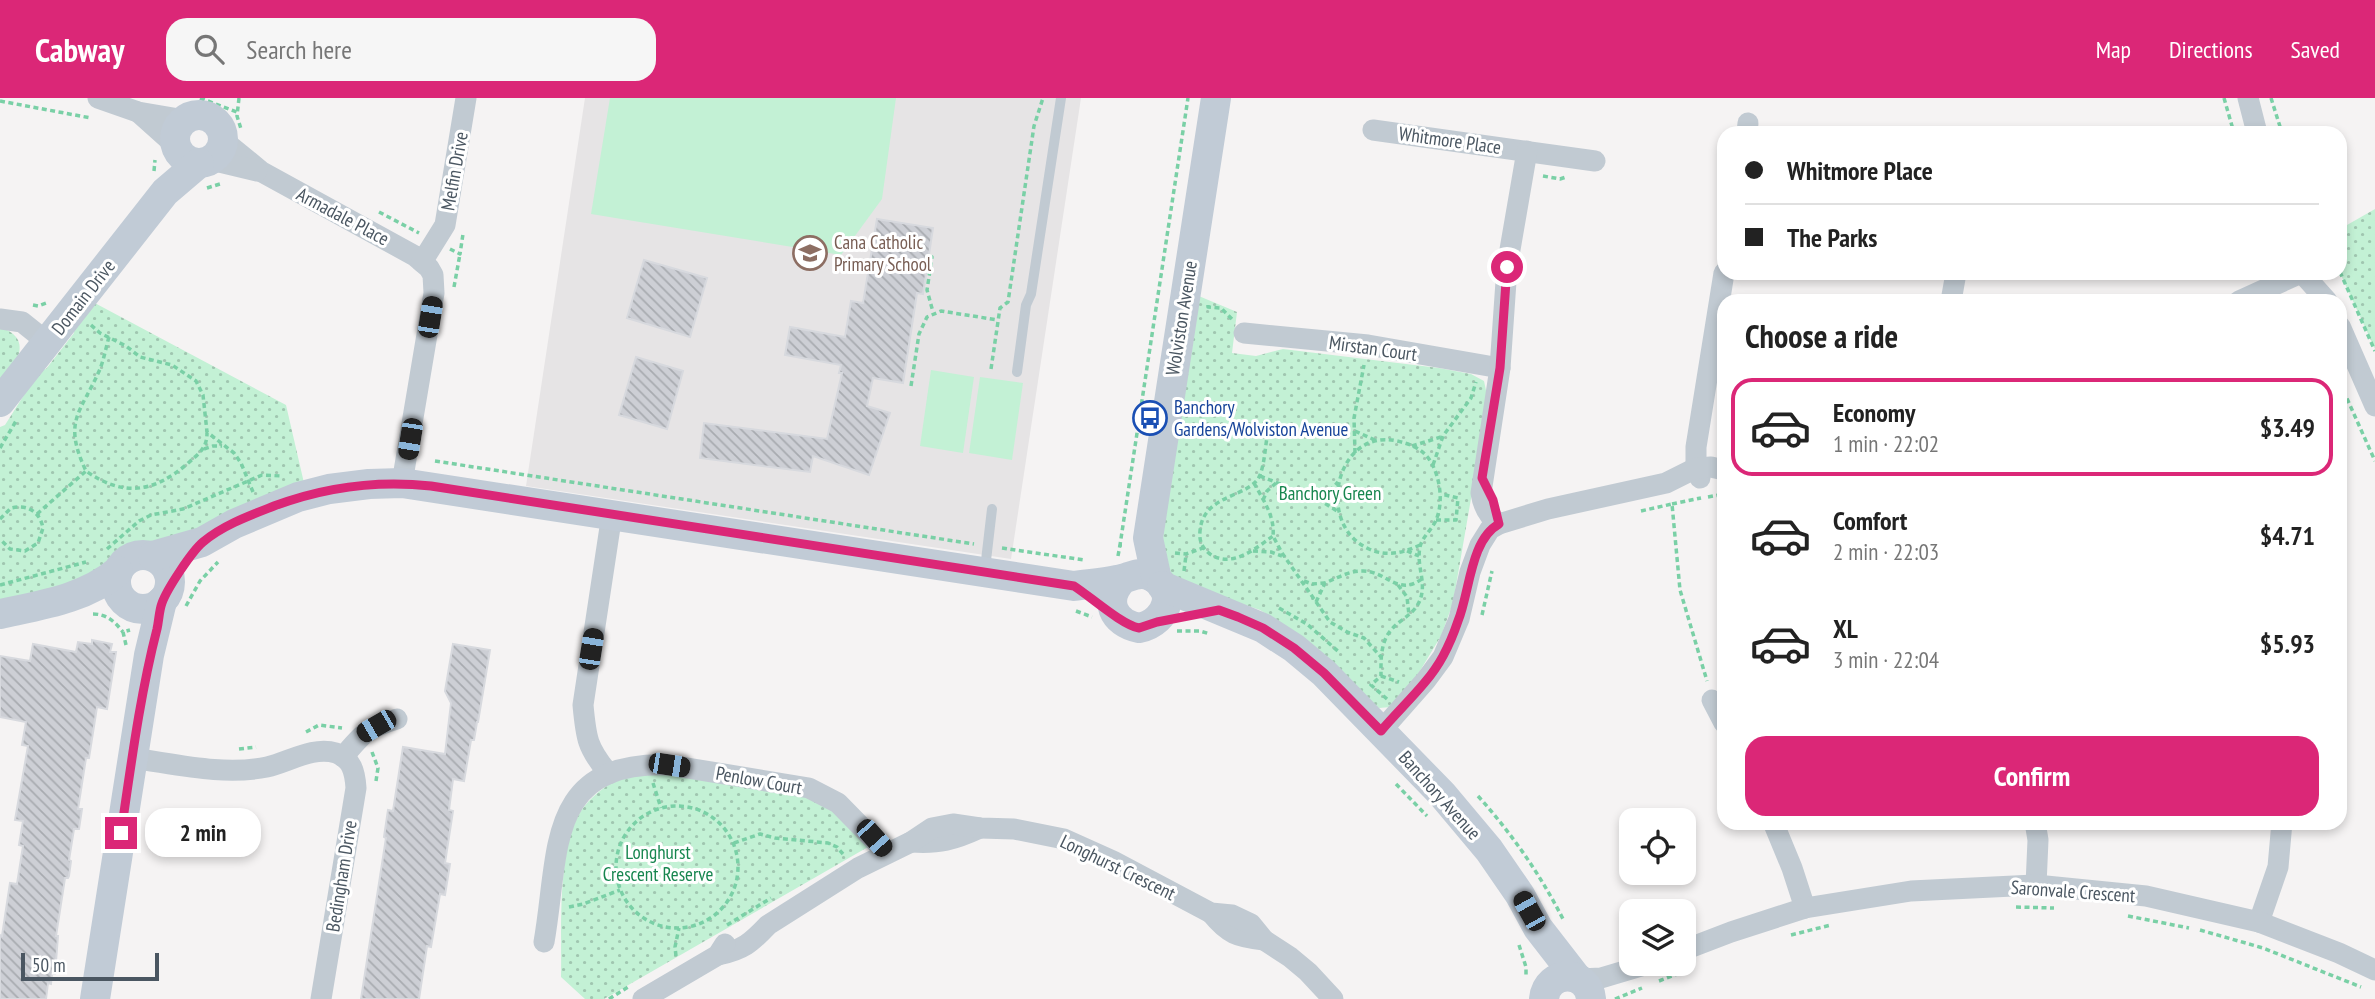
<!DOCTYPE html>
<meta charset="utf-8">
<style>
body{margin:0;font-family:"PT Sans Narrow",sans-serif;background:#f6f6f6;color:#222;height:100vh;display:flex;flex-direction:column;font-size:26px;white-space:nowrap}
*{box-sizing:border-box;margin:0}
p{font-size:23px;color:#767676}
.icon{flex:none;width:38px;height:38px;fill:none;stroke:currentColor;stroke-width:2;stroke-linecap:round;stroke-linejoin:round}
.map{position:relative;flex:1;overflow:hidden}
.sheet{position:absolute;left:1717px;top:196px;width:630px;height:536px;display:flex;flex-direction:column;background:#fff;border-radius:21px;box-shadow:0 4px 10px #0003}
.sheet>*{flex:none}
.top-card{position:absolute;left:1717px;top:28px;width:630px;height:154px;border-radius:21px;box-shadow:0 4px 10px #0003;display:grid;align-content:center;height:154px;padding:0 28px;background:#fff}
.buttons{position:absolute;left:1619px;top:710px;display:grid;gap:14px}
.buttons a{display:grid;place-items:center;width:77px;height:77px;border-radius:14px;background:#fff;box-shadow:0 4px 10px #0003;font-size:35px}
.scale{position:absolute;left:21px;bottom:18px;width:138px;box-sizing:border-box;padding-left:7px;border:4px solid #4a5661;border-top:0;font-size:19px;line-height:24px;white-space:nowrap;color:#4a5661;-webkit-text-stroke:5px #fff;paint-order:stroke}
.end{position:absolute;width:32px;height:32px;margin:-16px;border:9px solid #db2777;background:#fff;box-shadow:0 0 0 4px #fff}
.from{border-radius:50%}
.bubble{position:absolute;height:49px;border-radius:21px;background:#fff;box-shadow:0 4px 10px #0003;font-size:23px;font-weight:700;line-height:49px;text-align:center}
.car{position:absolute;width:21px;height:42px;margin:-21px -10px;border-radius:9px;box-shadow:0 0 5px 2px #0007;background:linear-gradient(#222 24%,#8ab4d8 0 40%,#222 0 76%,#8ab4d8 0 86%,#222 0)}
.top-card b{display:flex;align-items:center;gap:24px;height:66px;font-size:26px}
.top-card b+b{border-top:2px solid #e0e0e0}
.top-card i{width:18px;height:18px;background:#222}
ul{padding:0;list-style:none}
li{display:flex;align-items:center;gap:21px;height:98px;margin:0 14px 10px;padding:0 14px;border:4px solid transparent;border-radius:21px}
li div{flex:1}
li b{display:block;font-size:26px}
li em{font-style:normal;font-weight:700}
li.current{border-color:#db2777}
li>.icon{width:63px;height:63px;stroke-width:1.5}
h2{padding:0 28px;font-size:32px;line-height:84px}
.primary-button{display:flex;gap:14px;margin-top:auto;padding:14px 28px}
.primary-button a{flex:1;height:80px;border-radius:21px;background:#db2777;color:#fff;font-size:28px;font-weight:700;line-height:80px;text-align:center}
header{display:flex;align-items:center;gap:42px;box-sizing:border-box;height:98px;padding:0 35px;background:#db2777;color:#fff}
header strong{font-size:33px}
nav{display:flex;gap:38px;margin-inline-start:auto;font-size:24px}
.search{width:490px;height:63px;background:#f6f6f6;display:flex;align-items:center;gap:18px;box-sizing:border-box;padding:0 24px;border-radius:21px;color:#767676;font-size:26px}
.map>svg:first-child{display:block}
</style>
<header>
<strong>Cabway</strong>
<div class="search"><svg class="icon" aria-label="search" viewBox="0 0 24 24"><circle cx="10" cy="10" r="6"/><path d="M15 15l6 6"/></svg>Search here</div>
<nav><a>Map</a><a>Directions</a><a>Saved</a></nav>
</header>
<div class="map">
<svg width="2375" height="901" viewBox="0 0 2375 901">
<defs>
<pattern id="park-dots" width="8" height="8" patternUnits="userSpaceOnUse" patternTransform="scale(1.75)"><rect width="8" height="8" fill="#c3f1d5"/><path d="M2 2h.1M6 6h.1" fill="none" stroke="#a0c6b0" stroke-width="1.8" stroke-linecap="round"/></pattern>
<pattern id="building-back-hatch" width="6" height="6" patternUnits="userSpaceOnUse" patternTransform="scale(1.75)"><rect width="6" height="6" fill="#cdcfd5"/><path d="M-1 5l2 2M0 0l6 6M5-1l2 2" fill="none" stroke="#a8abb0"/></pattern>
</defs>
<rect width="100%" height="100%" fill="#f5f3f3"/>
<polygon fill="#e6e4e5" points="585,0 1081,0 1011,461 526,388"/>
<g fill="#c3f1d5">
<polygon points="610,0 896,0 882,101 841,157 591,116"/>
<polygon points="931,272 974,279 963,355 920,348"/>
<polygon points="980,279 1023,285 1012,362 969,355"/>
</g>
<g fill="url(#park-dots)">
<polygon points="2375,111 2375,251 2340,175 2340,131"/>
<polygon points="1194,196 1237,214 1232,255 1256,258 1283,251 1439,270 1471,276 1484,283 1488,302 1453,505 1441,538 1409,591 1391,609 1379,610 1367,606 1294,533 1260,512 1171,482 1156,440"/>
<polygon points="91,203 286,307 304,385 167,450 131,454 123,460 114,471 0,509 0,329 5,327 31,286 35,273 46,271 74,235 73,225"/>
<path d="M0 229C37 242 13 269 0 290Z"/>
<path d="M630 675H664L809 698 836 714 868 749 604 901H585L561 879C562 834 556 747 583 710 596 693 612 684 630 675Z"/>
</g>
<g fill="url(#building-back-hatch)" stroke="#d7d9de" stroke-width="2">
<polygon points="877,121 933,130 923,196 917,195 903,285 873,280 867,308 890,315 869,377 813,358 810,374 700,360 704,325 827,341 842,275 839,275 841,267 785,257 790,229 845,239 851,203 863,205"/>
<polygon points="644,162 707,180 690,239 627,220"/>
<polygon points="636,259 683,273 667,331 619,317"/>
<polygon points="92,542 112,546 110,554 116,554 107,611 97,609 89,660 86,660 78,711 82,711 79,731 74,731 69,762 71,763 69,778 68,780 65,780 56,838 58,838 55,876 52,876 51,886 48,885 46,901 0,901 0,837 2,838 10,785 17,786 23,748 19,747 23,723 15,722 28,648 22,647 26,624 0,619 0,558 30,563 33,546 76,554 78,544 92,546"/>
<polygon points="453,546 490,552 478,624 477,624 474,642 471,642 464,683 453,681 449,712 453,713 445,765 450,766 445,797 440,796 431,849 427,848 419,901 361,901 386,740 384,739 388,712 393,713 403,649 445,656 451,605 445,593"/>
</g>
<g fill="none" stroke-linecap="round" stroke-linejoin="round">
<g stroke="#7ad0a6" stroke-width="3.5" stroke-dasharray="5 3.5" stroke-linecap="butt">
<polyline points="200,0 237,14"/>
<polyline points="239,0 237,18 241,31"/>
<polyline points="2224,0 2234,35"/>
<polyline points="2271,0 2282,35"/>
<polyline points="0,3 91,20"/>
<polyline points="154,73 155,62"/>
<polyline points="1543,78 1560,81 1566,79"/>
<polyline points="207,90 220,86 222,84"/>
<polyline points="379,114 419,135"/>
<polyline points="450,151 460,156 463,136"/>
<polyline points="929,158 932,159 927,192 933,214"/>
<polyline points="2340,174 2375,253"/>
<polyline points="454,189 460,156"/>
<polyline points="33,207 38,208 49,204"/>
<polyline points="1208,207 1208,209 1221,210 1232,221"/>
<polyline points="91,227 100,235 126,248 140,259 172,267 196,283 203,297 207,334 234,355 241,365 253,394"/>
<path d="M109 239C106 249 104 261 100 271 81 315 62 322 86 373 123 399 153 395 187 366 198 356 207 351 207 335"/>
<polyline points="991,271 1000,210 1008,204 1034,28 1043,0"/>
<polyline points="2340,285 2375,363"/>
<polyline points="911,288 919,236 927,219 941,213 998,222"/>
<polyline points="1355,333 1375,342"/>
<path d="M1268 334C1265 348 1265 364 1260 377 1251 400 1203 395 1200 433 1199 443 1202 450 1210 456 1232 471 1256 450 1273 438"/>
<polyline points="1412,348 1441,339"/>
<polyline points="0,350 16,323"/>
<polyline points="204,351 213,348 222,348"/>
<polyline points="1355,355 1354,320 1364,267"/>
<polyline points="435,363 974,446"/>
<polyline points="1433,367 1443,338 1471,300 1476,284"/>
<polyline points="1260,378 1318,401 1328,395 1338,384"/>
<path d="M1254 385C1263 402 1275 418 1273 438L1282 455 1330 524 1347 534 1364 540 1381 559"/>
<polyline points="1708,399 1724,396"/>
<polyline points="1318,401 1337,413"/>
<polyline points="1263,402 1267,393 1276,385"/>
<polyline points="1672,406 1701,400"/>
<polyline points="1641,413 1672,406 1680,492 1707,583"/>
<polyline points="37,416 86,373"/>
<path d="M0 421 11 410C28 406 40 414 43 430L38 445 25 453 10 451 0 441"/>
<polyline points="1436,422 1456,422 1458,400 1441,396"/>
<polyline points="1122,447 1120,447 1188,0"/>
<polyline points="1002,450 1084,462"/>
<polyline points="107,451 139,423 151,417 183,411 262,377 282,378"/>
<polyline points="1253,453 1271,454 1282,458"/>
<polyline points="1407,453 1419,458"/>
<polyline points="1175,455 1186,456 1203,450"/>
<polyline points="1118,458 1120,447"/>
<polyline points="1184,473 1186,457"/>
<polyline points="1304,483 1312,486 1325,485"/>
<polyline points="0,487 86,464"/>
<polyline points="1398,487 1407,499 1409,517"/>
<path d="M1316 504 1325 485C1337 480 1349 473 1362 473 1386 472 1398 500 1423 480"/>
<polyline points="186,508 200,483 218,464"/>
<polyline points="1279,510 1307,526 1340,555"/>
<polyline points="1076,513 1092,519"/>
<path d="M93 516C107 516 115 524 123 534"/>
<polyline points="1482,517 1492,473"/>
<polyline points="1177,533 1200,533 1210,536"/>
<polyline points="126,547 123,534 130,532"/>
<polyline points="1381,578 1399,584"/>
<path d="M1387 601 1371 587 1381 578C1381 563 1380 545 1391 532 1400 521 1414 517 1420 502 1427 484 1416 468 1420 449 1422 439 1432 432 1436 422 1444 404 1440 377 1429 361 1421 350 1410 346 1397 343 1336 329 1314 427 1369 451 1387 459 1403 455 1420 447"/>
<polyline points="306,634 319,627 342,630"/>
<polyline points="239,651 256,649"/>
<polyline points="372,654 378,670 376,683"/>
<polyline points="653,685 661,710"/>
<polyline points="1396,686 1427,718"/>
<path d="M1478 698C1512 736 1540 776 1563 821"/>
<circle cx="677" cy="769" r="61"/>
<polyline points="734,745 760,736 775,740 828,745 837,749 843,756"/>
<polyline points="569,809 583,806 620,792"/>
<polyline points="2016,809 2054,810"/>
<polyline points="2128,818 2189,830"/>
<polyline points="727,827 771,800"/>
<polyline points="2200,832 2263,850 2361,889"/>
<polyline points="1791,837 1831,827"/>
<polyline points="1519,847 1526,869 1526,880"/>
<polyline points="676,858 675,849 679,830"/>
<polyline points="1659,883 1688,872"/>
<polyline points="609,901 628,889"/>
<polyline points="1615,901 1642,890"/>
</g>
<g stroke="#c1cad2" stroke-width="10">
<polyline points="1017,274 1026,207 1031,196 1061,0"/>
<polyline points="985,471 992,411"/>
</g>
<g stroke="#c1cad2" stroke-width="21">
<polyline points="98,0 138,14 185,22"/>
<polyline points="2248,0 2257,35"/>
<polyline points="138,14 176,48"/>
<polyline points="1373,32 1595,63"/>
<polyline points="1747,35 1748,25"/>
<polyline points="223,42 262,74 415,158 429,170 433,177 434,195 402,385"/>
<polyline points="211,62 257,73"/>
<polyline points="422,164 445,127 466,0"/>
<polyline points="2302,175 2327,203"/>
<polyline points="1951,203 1956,175"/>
<polyline points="2239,203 2301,175"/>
<polyline points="0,221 22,224 47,244"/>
<polyline points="2340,228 2375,308"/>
<polyline points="1244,235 1368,247 1500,270"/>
<polyline points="1700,380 1696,370 1696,349 1724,175"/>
<path d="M1499 426C1488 418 1483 408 1481 395L1500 270 1507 169 1527 53"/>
<polyline points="1712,602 1724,625"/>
<polyline points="1381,633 1426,582 1443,559 1459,521 1470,474 1480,447 1490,431 1499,426 1548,411 1666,385 1696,370 1711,369 1724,372"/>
<path d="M343 659C363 635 367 630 397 621"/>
<path d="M132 660C176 666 223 678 267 669 289 664 313 648 336 655 352 661 355 674 356 690L321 901"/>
<path d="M609 676C587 650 586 640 583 607L612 416"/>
<polyline points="1773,724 1792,770 1805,810"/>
<polyline points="2035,724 2038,742 2036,787"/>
<path d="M911 744C939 746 954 742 980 730"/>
<path d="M1211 815C1228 836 1237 839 1264 842"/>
<polyline points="2259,824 2278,769 2282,724"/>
<path d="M544 844C560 753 545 663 669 667L809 690 838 705 886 754"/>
<polyline points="1684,852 1731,834 1805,810 1911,793 2036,787 2146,798 2259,824 2339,855 2375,872"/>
<path d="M718 857C743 852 751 845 768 827L858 770 911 744 932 730 953 726 980 730 1014 731 1064 741 1113 763 1211 815 1232 817 1251 826 1264 842 1290 859 1308 874 1333 901"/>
<polyline points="1580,881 1601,880 1648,866"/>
<polyline points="643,901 718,857 725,846"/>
</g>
<g stroke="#c1cbd6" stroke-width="30">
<circle cx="199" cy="41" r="24"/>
<polyline points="0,304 165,94 199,65"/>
<circle cx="143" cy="484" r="27"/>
<path d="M153 458 202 444 234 426 298 399 329 391 369 386 402 385 1074 488C1088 486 1103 485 1117 482 1128 481 1136 473 1148 477 1179 488 1169 524 1139 530 1113 525 1103 502 1122 482"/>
<polyline points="1157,482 1148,440 1216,0"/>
<polyline points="1162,488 1263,530 1294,550 1324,575 1442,696 1489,752 1520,797 1538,830 1576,879"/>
<path d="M0 516C41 507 85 501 118 473"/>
<polyline points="95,901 149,557 162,503"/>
<path d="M1544 901C1547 871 1588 871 1591 901"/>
</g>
</g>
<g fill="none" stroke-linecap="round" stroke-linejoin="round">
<path stroke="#db2777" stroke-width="9" d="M121 735C131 667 140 597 157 531 159 522 159 513 162 505 167 491 192 453 203 444 223 427 251 417 274 408 325 389 377 382 431 388L1074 488C1091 499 1122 527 1139 530L1157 524 1219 512 1238 519 1263 530 1294 550 1324 575 1381 633C1401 609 1428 586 1443 558 1449 547 1454 535 1458 523 1470 494 1470 442 1499 426L1493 402 1482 380 1500 270 1507 169"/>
</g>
<defs>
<g id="school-ring" transform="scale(1.75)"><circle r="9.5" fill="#fff" stroke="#8d6e63" stroke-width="1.5"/><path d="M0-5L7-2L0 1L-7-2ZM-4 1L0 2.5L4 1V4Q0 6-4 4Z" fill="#8d6e63"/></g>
<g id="bus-ring" transform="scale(1.75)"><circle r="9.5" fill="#fff" stroke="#1a4fb4" stroke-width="1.5"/><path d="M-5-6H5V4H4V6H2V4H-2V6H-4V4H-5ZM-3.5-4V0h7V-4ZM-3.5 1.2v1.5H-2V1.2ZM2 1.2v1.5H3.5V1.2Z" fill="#1a4fb4"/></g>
</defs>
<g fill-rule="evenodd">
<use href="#school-ring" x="810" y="155"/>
<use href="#bus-ring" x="1150" y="320"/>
</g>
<g text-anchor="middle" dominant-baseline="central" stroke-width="6" stroke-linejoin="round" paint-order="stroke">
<g font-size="19" fill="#4a5661" stroke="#fff">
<text transform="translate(1450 42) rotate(8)">Whitmore Place</text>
<text transform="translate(454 73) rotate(-80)">Melfin Drive</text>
<text transform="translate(343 118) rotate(28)">Armadale Place</text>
<text transform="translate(83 199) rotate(-52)">Domain Drive</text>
<text transform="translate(1181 220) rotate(-81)">Wolviston Avenue</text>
<text transform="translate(1373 250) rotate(8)">Mirstan Court</text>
<text transform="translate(759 682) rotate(10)">Penlow Court</text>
<text transform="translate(1440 697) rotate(48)">Banchory Avenue</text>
<text transform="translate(1118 769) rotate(26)">Longhurst Crescent</text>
<text transform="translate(341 778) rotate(-81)">Bedingham Drive</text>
<text transform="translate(2073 793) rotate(4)">Saronvale Crescent</text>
</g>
<g font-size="19" fill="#785e54" stroke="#fff" text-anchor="start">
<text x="834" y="144">Cana Catholic<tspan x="834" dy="22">Primary School</tspan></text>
</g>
<g font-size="19" fill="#164399" stroke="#fff" text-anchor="start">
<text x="1174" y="309">Banchory<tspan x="1174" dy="22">Gardens/Wolviston Avenue</tspan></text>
</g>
<g font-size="19" fill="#17864f" stroke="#fff">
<text x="1330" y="395">Banchory Green</text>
<text x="658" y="754">Longhurst<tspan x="658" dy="22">Crescent Reserve</tspan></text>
</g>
</g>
</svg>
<div class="buttons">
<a><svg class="icon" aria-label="locate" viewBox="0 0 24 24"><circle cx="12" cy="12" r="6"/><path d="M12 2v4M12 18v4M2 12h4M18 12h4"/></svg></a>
<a><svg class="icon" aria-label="layers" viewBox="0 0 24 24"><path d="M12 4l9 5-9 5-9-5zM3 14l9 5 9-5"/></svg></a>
</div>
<div class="scale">50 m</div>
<i class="end from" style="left:1507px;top:169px"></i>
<i class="end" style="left:121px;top:735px"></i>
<div class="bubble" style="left:145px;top:710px;width:116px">2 min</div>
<i class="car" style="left:430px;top:219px;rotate:9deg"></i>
<i class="car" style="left:410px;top:341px;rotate:189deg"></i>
<i class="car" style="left:591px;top:551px;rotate:9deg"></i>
<i class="car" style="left:376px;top:628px;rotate:240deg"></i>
<i class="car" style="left:669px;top:667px;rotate:99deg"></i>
<i class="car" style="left:874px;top:740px;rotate:138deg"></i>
<i class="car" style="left:1529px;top:813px;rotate:331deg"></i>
<div class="top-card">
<b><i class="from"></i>Whitmore Place</b>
<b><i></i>The Parks</b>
</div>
<section class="sheet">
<h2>Choose a ride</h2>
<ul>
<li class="current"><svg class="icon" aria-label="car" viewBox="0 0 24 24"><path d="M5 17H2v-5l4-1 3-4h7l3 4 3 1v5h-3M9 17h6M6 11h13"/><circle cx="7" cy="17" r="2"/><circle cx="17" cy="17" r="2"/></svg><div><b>Economy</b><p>1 min · 22:02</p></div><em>$3.49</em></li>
<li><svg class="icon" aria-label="car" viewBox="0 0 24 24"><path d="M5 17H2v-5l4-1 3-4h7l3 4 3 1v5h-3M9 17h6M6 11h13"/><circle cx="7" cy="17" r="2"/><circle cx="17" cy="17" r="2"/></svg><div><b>Comfort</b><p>2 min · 22:03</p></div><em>$4.71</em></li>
<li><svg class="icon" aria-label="car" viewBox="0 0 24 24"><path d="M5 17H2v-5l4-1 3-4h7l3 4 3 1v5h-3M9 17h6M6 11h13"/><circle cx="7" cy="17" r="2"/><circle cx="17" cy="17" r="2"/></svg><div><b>XL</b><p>3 min · 22:04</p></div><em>$5.93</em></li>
</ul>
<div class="primary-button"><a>Confirm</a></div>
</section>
</div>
